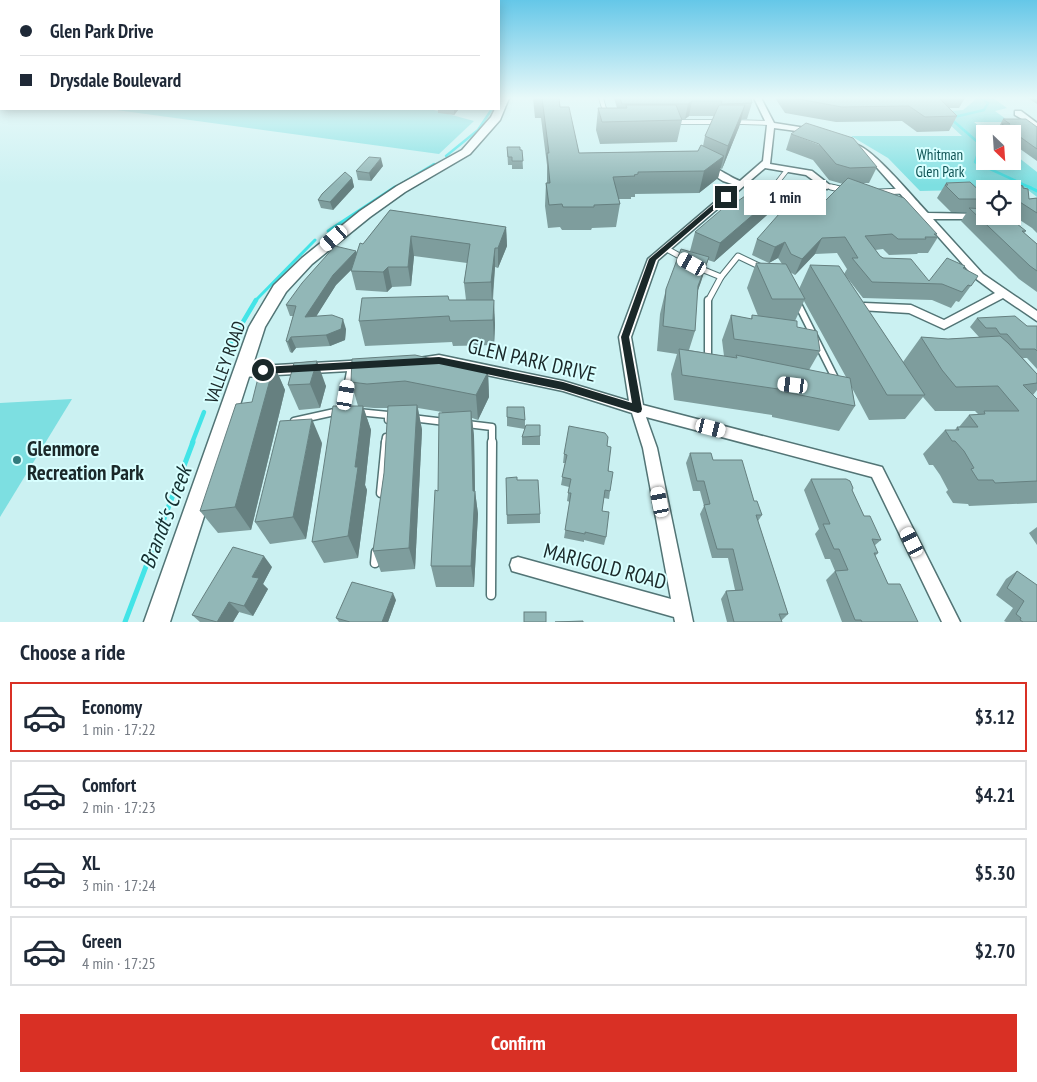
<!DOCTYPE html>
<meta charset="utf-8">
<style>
body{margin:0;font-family:"PT Sans Narrow",sans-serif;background:#f2f2f3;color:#1f2937;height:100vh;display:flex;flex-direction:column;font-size:19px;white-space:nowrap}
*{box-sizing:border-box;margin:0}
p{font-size:16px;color:#747a83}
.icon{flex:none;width:28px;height:28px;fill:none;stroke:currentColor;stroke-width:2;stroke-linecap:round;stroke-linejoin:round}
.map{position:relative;height:622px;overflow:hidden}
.side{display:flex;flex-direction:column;background:#fff;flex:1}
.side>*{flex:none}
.banner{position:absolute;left:0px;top:0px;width:500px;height:110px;box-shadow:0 2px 12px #0003;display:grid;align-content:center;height:110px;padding:0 20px;background:#fff}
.needle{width:32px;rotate:155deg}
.buttons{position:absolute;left:976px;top:125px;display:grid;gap:10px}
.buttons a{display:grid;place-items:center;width:45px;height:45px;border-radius:0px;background:#fff;box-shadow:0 2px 12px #0003;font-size:25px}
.end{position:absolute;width:22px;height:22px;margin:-11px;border:6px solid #1a2829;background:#fff;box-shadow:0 0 0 2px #fff}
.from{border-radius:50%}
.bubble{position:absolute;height:35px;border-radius:0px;background:#fff;box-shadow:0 2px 12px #0003;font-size:16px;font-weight:700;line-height:35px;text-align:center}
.car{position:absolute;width:15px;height:30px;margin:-15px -8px;border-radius:6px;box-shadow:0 0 4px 1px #0007;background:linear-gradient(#fff 24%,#345 0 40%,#fff 0 76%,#345 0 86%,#fff 0)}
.banner b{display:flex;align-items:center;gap:18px;height:48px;font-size:19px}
.banner b+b{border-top:1px solid #e0e1e3}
.banner i{width:12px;height:12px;background:#1f2937}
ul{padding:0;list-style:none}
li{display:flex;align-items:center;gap:15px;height:70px;margin:0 10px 8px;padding:0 10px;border:2px solid #e0e1e3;border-radius:0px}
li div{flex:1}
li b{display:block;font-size:19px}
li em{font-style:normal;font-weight:700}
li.selected{border-color:#d93025}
li>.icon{width:45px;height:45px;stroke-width:1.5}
h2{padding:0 20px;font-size:22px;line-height:60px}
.button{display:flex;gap:10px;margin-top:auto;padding:10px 20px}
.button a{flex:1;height:58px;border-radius:0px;background:#d93025;color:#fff;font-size:20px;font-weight:700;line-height:58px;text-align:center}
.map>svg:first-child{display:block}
</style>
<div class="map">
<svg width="1037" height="622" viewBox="0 0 1037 622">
<rect width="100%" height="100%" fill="#cbf1f2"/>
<g fill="#7ddfe1">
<polygon points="974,98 993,98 1007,108 995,111 1010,122 974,122 988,134 985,134 985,161 1012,161 1013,153 1037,172 1037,197 1028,190 1012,189 920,191 888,158 851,136 962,136 947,122 950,111 963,110 975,100"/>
<polygon points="109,109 430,109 474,121 439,154"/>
<polygon points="72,399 0,517 0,403"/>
</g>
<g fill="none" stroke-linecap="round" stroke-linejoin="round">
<g stroke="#42e4e7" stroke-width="2.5">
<polyline points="981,98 988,103 984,110 950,118 981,145 975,162 1031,188"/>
<polyline points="446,156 478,130 492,109"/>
<polyline points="401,184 434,164"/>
<polyline points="393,188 395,187"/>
</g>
<g stroke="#42e4e7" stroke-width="3">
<polyline points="1029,187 1037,191"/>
<polyline points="328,231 395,187"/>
<polyline points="255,301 315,240"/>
</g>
<g stroke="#42e4e7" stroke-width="4.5">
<polyline points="231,342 256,300"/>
<polyline points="192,443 204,412"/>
</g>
<polyline stroke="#42e4e7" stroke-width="5" points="125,622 193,442"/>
<g stroke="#527475" stroke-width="5.5">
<g id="lane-far3">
<polyline points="601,98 606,115"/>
<polyline points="674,122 717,122"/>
<polyline points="734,122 769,123"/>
<polyline points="827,186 837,188"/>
<polyline points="773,188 787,170"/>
<polyline points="814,188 820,181"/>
</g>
</g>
<g stroke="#527475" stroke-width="7">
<g id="lane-far2">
<path d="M774 187 770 192 771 196C780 203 788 205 799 205L815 187"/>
<polyline points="831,187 844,190"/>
<polyline points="880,192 903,191"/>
<polyline points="665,248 685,259"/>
<polyline points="699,268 721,277 708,301"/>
<polyline points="721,277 738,256 761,267"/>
</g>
</g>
<g stroke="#527475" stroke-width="9">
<g id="lane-far1">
<polyline points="708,300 708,360"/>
<polyline points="798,304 836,380"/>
<polyline points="346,410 343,410 351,366"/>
<polyline points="358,412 388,415 388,420"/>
<polyline points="412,418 445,422"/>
<polyline points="294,421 339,411"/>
<polyline points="467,424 492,427 492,443"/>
<polyline points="385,443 386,437"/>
</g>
</g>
<g stroke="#527475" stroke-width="11">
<g id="lane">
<polyline points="381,493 386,442"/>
<polyline points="375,563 376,552"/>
<polyline points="491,595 492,442"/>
</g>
</g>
<g stroke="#527475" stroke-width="3">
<g id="street">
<path d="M754 98H761L774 123 812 129 816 131 812 133 774 128 770 164 812 171 831 186 827 189 824 188 806 175 765 168 658 260 631 337 643 405 882 467 960 622H942L872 477 646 417 657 448 693 622H675L674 617 512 571 510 565 512 559 518 557 671 599 643 448 632 413 563 391 439 365 419 364 417 361 419 358 439 355 563 381 629 401 619 337 648 259 735 185 723 181 704 169V165C713 164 729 177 740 181L763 161 767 125Z"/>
<polygon points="1015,111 1021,111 1037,123 1037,128 1015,115"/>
<path d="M853 144C869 143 915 200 928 213L981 214V218L978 219H933L983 274 1037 311V321L1003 298 944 329 909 313 860 310 858 307 864 303 911 305 944 320 995 293 975 278 871 161 853 148Z"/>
<polygon points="367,360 371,362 373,365 371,368 367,370 241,377 237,375 235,372 237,369 241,367"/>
</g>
</g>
<g stroke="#527475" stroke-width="3">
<polygon id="secondary" points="499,98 509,98 500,120 470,154 405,192 370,217 312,264 286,292 265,327 170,622 144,622 249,327 274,285 302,258 360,211 397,186 462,150 491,117 495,109 499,109"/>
</g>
<use href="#lane-far3" stroke="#fff" stroke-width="4"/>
<use href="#lane-far2" stroke="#fff" stroke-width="5"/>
<use href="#lane-far1" stroke="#fff" stroke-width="6"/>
<use href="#lane" stroke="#fff" stroke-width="8"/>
<use href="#street" fill="#fff" fill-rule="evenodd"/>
<use href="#secondary" fill="#fff" fill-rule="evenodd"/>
</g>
<g fill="#7e9d9d" fill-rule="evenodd">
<polygon points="533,98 559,98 560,107 579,153 698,151 703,146 705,136 714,116 689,116 685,119 681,119 682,120 677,142 600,144 596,130 598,108 617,108 614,98 751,98 752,103 747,119 742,119 739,127 722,169 720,168 718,178 699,193 635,194 635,197 631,197 631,199 618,199 620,204 616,227 592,228 591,230 562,230 560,227 548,228 545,206 546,183 547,183 547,165 541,118 535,118"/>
<polygon points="775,98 965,98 959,108 949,108 957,116 949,131 917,132 902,121 836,122 785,113"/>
<polygon points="1028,98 1037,98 1037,104"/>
<polygon points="438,109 459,109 454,115 438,113"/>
<polygon points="1003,119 1037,127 1037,161 1012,143 1012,134 1000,134 997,132 1000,128 999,127"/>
<path d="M791 134 877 167 869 183H862L937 234 936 235 938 237 928 253H918L917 254 889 255 883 249 875 250 880 256 929 281 963 269 978 276 959 302 956 301 951 308 932 300 863 298 845 275 903 362 921 337 948 339 979 337 970 327 977 318 1027 326H1037V369L1027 358H1023L1037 374V390L1033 395 1037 399V503L969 506 968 504 953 503 946 492 948 490 940 475 933 465H929L923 454 945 430H955L957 427H959L969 415 978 414 975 411H935L923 397 905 419 869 420 852 388 855 406 839 431 772 417V415L674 400 671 374 677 354 657 351 660 314 666 289 694 253 690 251 695 232 731 206 776 207 714 262 708 260 697 293 695 331 689 350 724 356 722 340 731 315 751 319 752 315 758 316 747 288 756 263 782 264 778 258 769 263 752 255 757 239 820 206 843 184 829 180 813 160 786 150ZM837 253 847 269 844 274 810 265 799 289 790 272 795 275 815 254ZM804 301 846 377 809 370 820 351 797 327 795 321Z"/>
<polygon points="507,147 522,150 523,169 512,169 512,165 508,165"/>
<polygon points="383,166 371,181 358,180 356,171"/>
<polygon points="352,178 354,187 333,210 321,208 318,200"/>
<polygon points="1000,182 1003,183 1005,182 1023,188 1029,199 1037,198 1037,233 1032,228 1012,215 1012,189 996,189"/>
<polygon points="946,183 985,196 985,204 982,209 1026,231 1024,233 1037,244 1037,292 1019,279 961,221 967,212 951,212 937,198"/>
<polygon points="390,210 506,227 507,246 498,268 495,267 493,300 495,325 494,345 453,346 452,342 365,346 359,321 449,300 466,300 464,283 467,263 414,256 411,286 392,287 387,292 356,290 351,270 336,285 316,316 346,329 345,340 330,346 296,348 292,353 290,352 286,341 293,316 290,316 286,305 356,251 357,253 363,244"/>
<polygon points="294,363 326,386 320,408 299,410 288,385"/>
<polygon points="274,365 285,390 251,530 218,533 200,511 252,402"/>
<polygon points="488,372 489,397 478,420 472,418 474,436 475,491 478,514 474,587 436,587 431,566 438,491 442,412 418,408 422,430 415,569 381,572 373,551 384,473 388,408 374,408 363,407 371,430 365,485 367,490 358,558 324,563 312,542 358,406 351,382"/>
<polygon points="507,407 525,420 525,429 507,426"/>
<polygon points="540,436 540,445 522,445 522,437"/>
<polygon points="322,443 306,539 270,544 255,522"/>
<polygon points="607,446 610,491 609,499 604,498 602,511 606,537 604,545 584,540 584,542 564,538 570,502 567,501 569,487 561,485 565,463 563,463 564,454"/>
<polygon points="690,453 713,460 754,501 762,515 758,521 788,614 781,621 782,622 727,622 721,599 726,591 735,590 728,558 712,558 700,514 704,506 700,491 693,491 686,463"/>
<polygon points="506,478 517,480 540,514 540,523 507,524"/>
<polygon points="811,479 852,490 864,516 881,540 874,546 878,553 875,556 888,584 918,622 842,622 826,580 835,571 830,559 825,559 815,534 819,529 804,490"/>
<polygon points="1037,527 1037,545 1029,533"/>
<polygon points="272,567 263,584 268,589 253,616 239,612 233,622 200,622 192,615"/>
<polygon points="1017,571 1037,622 1006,622 1004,621 1013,608 996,595 1006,579"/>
<polygon points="396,600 388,622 339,622 336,618"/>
</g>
<g fill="#668080">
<polygon points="692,101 689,116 685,119 688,104"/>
<polygon points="745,105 739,127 722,169 728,146"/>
<polygon points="454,109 459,109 454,115"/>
<polygon points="724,156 718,178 699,193 704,171"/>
<polygon points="381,158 383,166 371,181 369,173"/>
<polygon points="352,178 354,187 333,210 330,202"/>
<polygon points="783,189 776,207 714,262 720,243"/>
<polygon points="506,227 507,246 498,268 498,248"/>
<polygon points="411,236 414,256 411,286 408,267"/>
<polygon points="822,238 815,254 795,275 802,259"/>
<polygon points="785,242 778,258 769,263 775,247"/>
<polygon points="495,248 495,267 492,302 491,282"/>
<polygon points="356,251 359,262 336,285 309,328 305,317 333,275"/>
<polygon points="709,257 701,282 690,311 698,286"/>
<polygon points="388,267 392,287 387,292 383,272"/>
<polygon points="494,300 495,325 494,345 493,320"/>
<polygon points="343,319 346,329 345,340 330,346 326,335"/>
<polygon points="291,337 296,348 292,353 288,342"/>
<polygon points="317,361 326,386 320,408 310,384"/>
<polygon points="274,365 285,390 251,530 235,507"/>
<polygon points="488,372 489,397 478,420 476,395"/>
<polygon points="417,405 422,430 415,569 409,548"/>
<polygon points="363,406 371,430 365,485 367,490 358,558 348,536 355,467"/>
<polygon points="471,411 474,436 475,494 475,491 478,514 474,587 471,566 473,491"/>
<polygon points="312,419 322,443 306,539 293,517"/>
<polygon points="264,556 272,567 263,584 268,589 253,616 244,606 252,577"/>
<polygon points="393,593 396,600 388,622 382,622"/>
<polygon points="229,602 239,612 233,622 217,622"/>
</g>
<g fill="#92b7b7" stroke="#668080">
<polygon points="542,98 559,98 560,107 569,107 579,153 698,151 701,145 724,156 704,171 638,172 638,174 634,175 635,176 613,177 620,204 594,205 594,207 563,207 562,204 549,205 546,183 550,183 547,153 549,153"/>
<polygon points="620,98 751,98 752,103 721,104 722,101 692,101 688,104 622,104"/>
<polygon points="793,98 939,98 957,116 925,117 909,106 842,107"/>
<polygon points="626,105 676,105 682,120 602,122 598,108 627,108"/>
<polygon points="719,105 745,105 728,146 705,136"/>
<polygon points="1003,119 1026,119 1037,127 1037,149 1002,124 1010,124"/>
<polygon points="806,123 853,138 877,167 850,168 836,164 819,144 791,134"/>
<polygon points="507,147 520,147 520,150 522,150 523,161 512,161 512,157 508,157"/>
<polygon points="369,157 381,158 369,173 356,171"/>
<polygon points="345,172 352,178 330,202 318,200 322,194"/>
<polygon points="848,178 904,198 937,234 934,234 938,237 925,237 926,239 898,239 892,234 865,236 880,256 883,258 911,259 929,281 947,258 965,266 963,268 978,276 971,286 968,285 962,292 942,284 872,282 852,258 858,258 845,237 822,238 802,259 791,254 785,242 775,247 757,239 794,197 820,206"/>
<polygon points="970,182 985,196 985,199 959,199 945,185 948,185 946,183"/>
<polygon points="1000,182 1005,184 1005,182 1023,186 1023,188 1028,189 1029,199 1037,198 1037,213 1012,197 1012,189 1000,189"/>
<polygon points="767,184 783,189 720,243 695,232 728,204 731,206 752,191"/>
<polygon points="969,208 985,209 985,216 1007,216 1026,231 1022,231 1037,244 1037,271 1030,266"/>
<polygon points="390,210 506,227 498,248 495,248 491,282 464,283 470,244 411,236 408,267 388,267 383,272 351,271 360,243 363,244"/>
<polygon points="335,246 356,251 333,275 305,317 332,315 343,319 341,329 326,335 291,337 288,342 286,341 296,306 286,305 302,283"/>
<polygon points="681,249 709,257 698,286 695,331 663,326 666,289"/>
<polygon points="756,263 786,264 805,299 772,299"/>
<polygon points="810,265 839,266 925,395 887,395"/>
<polygon points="448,296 449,300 494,300 493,320 450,321 449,316 359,321 362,298"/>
<polygon points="731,315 752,319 752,315 797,321 797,327 817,331 820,351 734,339"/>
<polygon points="1015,316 1027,326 1037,326 1037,351 1035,349 1020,349 1007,334 1000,334 996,328 986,328 977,318"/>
<polygon points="1000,336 1008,343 1037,374 1037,383 1023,385 1037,399 1037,481 995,483 993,480 978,480 971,469 974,468 964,451 955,441 952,441 945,430 959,430 957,427 978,427 969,415 985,414 984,411 1019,411 998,386 956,387 942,370 921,337 948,339"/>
<polygon points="679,349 737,358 736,355 850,378 855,406 785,392 785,390 682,375"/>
<polygon points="415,355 488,372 476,395 405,381 367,384 351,382 352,359"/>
<polygon points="317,361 310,384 288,385 294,363"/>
<polygon points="274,365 235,507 200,511 236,404 252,402 261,366"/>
<polygon points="417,405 409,548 373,551 384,473 388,406"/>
<polygon points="333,406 363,406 355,467 358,467 348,536 312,542"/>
<polygon points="507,407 524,407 525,420 507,417"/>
<polygon points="471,411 473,491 475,491 471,566 431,566 435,490 438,491 439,413"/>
<polygon points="312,419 293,517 255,522 280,421"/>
<polygon points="526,425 540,425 540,436 522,437"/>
<polygon points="569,426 605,433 608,437 607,446 611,447 608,471 613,472 610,491 605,490 602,511 609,512 606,537 585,532 585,534 565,530 571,493 568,493 571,479 562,477 567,455 564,454"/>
<polygon points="690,453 711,453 713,460 742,460 754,501 757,501 762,515 756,515 788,614 779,614 782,622 734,622 726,591 743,590 733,549 717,549 704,505 710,504 704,481 697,481"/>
<polygon points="517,477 517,480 538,480 540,514 507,515 506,478"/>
<polygon points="811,479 846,479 850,481 853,488 852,490 864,516 870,516 881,540 872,539 878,553 874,553 888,584 900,584 918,622 862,622 861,620 855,620 835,571 848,570 839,549 834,549 823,524 830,524"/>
<polygon points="233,547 264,556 252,577 259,578 244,606 229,602 217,622 192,615"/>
<polygon points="1017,571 1037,585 1037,622 1023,622 1020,620 1021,618 1016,614 1024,601 1007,588"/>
<polygon points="352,582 393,593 382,622 350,622 336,618"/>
<rect x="524" y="612" width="22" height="10"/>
<polygon points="583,621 583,622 555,622"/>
</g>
<linearGradient id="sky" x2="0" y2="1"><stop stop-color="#65c7e8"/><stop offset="0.53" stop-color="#e8f9f9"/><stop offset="1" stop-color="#e8f9f9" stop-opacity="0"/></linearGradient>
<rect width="1037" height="185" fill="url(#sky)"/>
<polygon fill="#1a2829" points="723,196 729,197 656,260 629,337 642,409 641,412 638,413 563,390 439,364 263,374 258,370 263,367 439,357 563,382 632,403 621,337 649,259"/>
<circle fill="#327b7d" stroke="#d8ffff" stroke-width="2" cx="17" cy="460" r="5"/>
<g text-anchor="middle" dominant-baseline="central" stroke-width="4" stroke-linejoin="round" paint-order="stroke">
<g font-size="15" fill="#0f5354" stroke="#d8ffff">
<text x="940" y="154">Whitman<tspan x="940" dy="17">Glen Park</tspan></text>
</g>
<g font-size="18" fill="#1a2829" stroke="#d8ffff">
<text transform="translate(225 362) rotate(-70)">VALLEY ROAD</text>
</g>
<g font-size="21" fill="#1a2829" stroke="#d8ffff">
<text transform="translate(532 360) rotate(13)">GLEN PARK DRIVE</text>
<text transform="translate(605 566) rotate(15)">MARIGOLD ROAD</text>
</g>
<g font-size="21" font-weight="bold" fill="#1a2829" stroke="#d8ffff" text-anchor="start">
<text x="27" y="448">Glenmore<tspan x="27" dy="24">Recreation Park</tspan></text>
</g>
<g font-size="22" font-style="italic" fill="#142e2f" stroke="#d8ffff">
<text transform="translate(165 517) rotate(-69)">Brandt's Creek</text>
</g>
</g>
</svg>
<div class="buttons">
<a><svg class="needle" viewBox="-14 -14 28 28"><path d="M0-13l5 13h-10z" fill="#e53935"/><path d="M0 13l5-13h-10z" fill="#747a83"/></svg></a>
<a><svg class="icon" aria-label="locate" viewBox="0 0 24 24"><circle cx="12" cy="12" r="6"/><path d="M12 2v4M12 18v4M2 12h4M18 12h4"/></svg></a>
</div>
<i class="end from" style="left:263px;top:370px"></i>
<i class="end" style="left:726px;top:197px"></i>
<div class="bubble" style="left:744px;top:180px;width:82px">1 min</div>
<i class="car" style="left:334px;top:238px;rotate:229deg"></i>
<i class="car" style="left:692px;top:264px;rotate:299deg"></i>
<i class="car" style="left:793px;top:385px;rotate:277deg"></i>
<i class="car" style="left:346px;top:395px;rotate:10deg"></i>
<i class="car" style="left:711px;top:428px;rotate:104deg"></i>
<i class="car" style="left:660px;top:502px;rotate:349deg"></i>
<i class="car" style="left:912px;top:542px;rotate:334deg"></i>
<div class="banner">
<b><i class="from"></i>Glen Park Drive</b>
<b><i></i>Drysdale Boulevard</b>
</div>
</div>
<section class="side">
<h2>Choose a ride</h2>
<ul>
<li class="selected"><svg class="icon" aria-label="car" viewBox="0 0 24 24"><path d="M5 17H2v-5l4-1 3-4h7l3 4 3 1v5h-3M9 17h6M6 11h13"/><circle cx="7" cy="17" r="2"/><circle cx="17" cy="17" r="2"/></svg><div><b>Economy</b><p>1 min · 17:22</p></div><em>$3.12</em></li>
<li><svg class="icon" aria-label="car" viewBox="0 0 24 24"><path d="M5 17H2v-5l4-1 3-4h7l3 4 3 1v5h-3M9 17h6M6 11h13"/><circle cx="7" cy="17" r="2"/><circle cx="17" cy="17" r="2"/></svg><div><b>Comfort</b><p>2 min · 17:23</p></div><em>$4.21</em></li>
<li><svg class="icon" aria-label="car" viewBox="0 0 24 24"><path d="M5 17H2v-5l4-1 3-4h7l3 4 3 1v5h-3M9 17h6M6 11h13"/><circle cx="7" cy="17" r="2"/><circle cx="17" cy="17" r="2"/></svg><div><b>XL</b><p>3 min · 17:24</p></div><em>$5.30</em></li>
<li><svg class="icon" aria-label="car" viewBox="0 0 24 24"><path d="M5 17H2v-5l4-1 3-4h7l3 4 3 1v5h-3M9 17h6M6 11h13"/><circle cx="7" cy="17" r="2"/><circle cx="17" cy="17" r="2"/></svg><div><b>Green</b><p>4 min · 17:25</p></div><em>$2.70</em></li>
</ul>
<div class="button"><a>Confirm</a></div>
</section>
